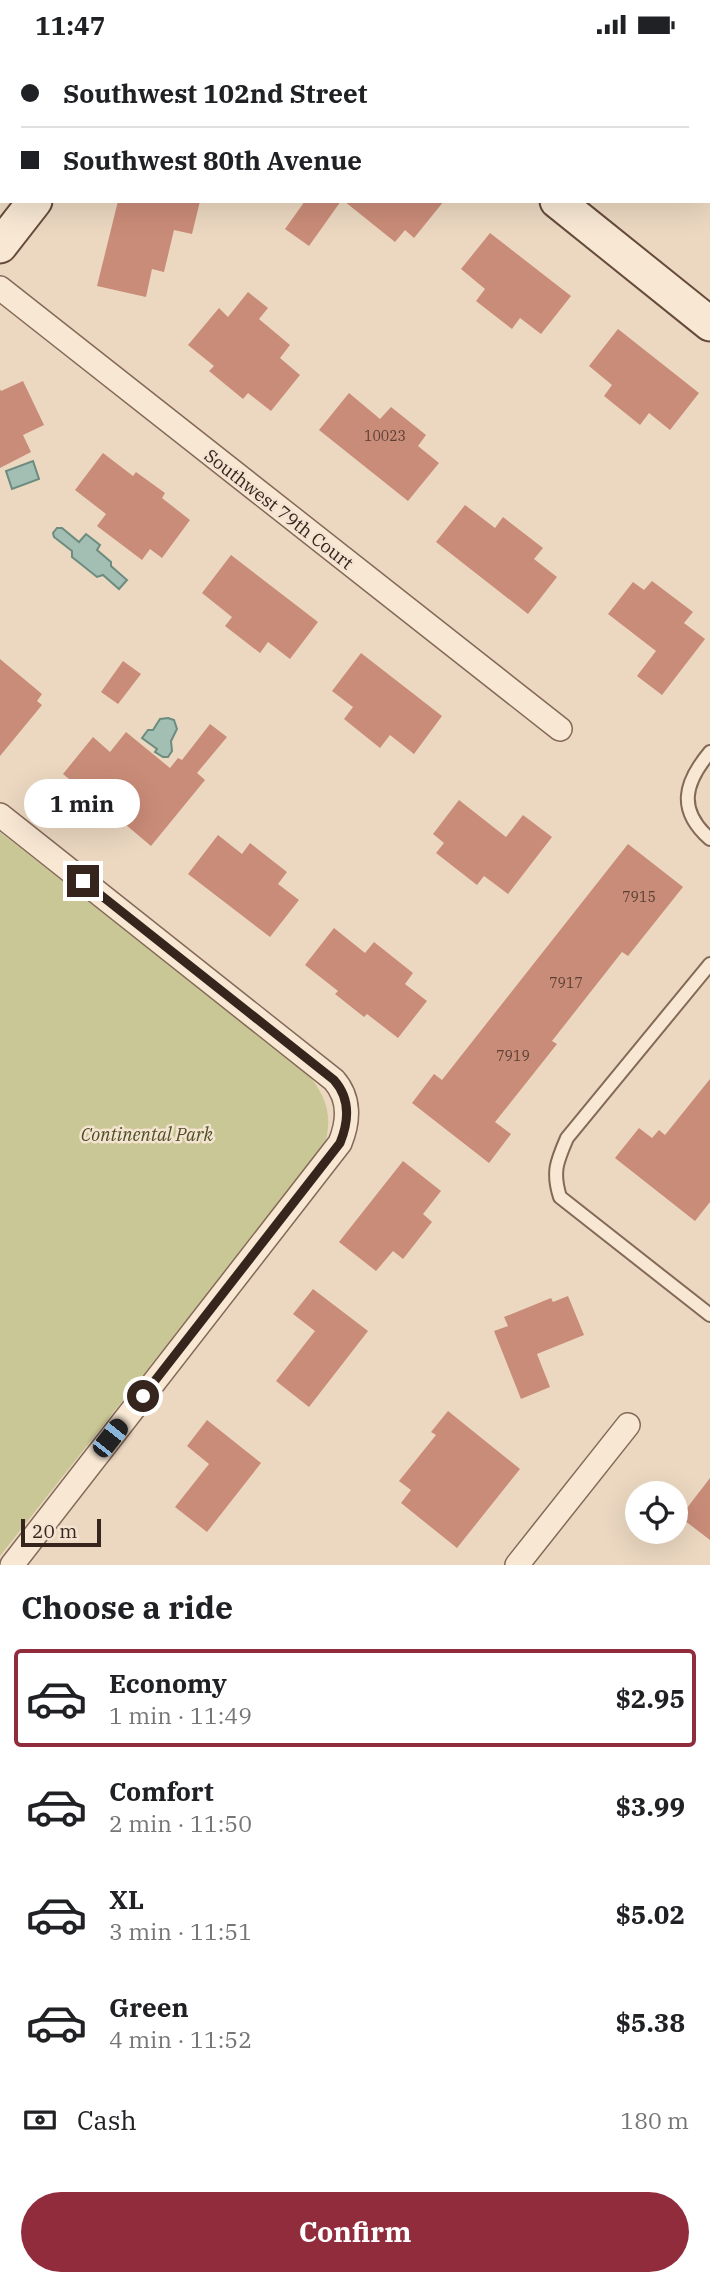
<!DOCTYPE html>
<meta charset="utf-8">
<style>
body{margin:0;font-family:"IBM Plex Serif",serif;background:#f2f2f2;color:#202124;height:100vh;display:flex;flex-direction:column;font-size:26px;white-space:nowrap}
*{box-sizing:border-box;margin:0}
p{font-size:23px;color:#757577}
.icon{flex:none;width:38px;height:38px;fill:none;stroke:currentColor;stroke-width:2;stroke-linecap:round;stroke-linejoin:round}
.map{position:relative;height:1516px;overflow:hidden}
.details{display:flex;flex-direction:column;background:#fff;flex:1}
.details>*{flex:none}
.top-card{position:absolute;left:0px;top:0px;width:710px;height:154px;box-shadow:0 7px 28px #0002;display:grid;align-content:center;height:154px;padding:0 21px;background:#fff}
.buttons{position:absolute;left:625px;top:1432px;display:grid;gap:14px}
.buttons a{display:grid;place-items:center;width:63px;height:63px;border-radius:50%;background:#fff;box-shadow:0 7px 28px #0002;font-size:35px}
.scale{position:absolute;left:21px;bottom:18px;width:80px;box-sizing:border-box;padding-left:7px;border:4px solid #35251d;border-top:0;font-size:19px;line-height:24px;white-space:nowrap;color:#35251d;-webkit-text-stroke:5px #f4e3d0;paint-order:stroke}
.end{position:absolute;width:32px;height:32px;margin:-16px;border:9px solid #35251d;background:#fff;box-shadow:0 0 0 4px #fff}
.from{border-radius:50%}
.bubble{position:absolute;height:49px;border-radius:24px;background:#fff;box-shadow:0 7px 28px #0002;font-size:23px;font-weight:700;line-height:49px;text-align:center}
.car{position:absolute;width:21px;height:42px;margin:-21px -10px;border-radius:9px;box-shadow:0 0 5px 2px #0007;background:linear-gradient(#222 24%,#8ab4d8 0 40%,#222 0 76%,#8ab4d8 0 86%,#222 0)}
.top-card b{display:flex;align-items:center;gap:24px;height:66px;font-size:26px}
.top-card b+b{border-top:2px solid #e0e0e0}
.top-card i{width:18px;height:18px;background:#202124}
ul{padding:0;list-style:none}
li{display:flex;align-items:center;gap:21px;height:98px;margin:0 14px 10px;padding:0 7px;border:4px solid transparent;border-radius:7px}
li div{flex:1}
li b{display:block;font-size:26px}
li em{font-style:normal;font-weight:700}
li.active{border-color:#912c3d}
li>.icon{width:63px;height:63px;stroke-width:1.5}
h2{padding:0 21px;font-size:32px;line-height:84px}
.pay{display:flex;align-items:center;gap:18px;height:77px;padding:0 21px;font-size:26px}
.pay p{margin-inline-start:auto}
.button{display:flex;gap:14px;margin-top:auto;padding:14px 21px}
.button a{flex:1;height:80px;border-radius:42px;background:#912c3d;color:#fff;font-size:28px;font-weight:700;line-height:80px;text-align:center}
.status{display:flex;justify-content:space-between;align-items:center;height:49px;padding:0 35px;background:#fff;direction:ltr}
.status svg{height:19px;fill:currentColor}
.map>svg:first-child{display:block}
</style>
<div class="status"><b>11:47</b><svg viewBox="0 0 49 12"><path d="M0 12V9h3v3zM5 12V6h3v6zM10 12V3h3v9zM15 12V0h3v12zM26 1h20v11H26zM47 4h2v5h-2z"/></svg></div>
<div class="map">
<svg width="710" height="1516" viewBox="0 0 710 1516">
<rect width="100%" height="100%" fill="#ecd8c1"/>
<path fill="#c9c795" d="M0 783 306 1023C326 1046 333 1066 325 1095L0 1507Z"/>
<g fill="#a3beb2" stroke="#6b8c7e" stroke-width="2">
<polygon points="33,412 39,430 12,440 6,422"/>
<polygon points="57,479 62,479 79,493 86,485 100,496 97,501 111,513 111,517 127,531 119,540 103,526 97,528 72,508 72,502 54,488 53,484"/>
<polygon points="168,669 174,671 177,680 171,692 172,702 168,708 163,708 155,703 157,700 142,689 148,681 153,681 160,670"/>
</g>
<g fill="#c98c78">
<polygon points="118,152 200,152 192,185 174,181 164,223 152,220 146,248 97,237"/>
<polygon points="305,152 341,152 309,197 285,180"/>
<polygon points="344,152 444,152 414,189 405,181 395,193"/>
<polygon points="490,184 571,247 541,285 520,269 512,280 476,252 485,240 461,220"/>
<polygon points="248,243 268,259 259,270 290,296 280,309 300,326 271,362 248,344 243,350 209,322 214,317 188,296 219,259 228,268"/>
<polygon points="618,280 699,344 670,381 649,364 640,376 604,347 612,336 589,317"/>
<polygon points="23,332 44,376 23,386 31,403 0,419 0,340 1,342"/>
<polygon points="349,344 380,370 391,358 426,386 418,397 439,414 408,452 319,381"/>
<polygon points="103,404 133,427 136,423 165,444 162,449 190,471 162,509 150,500 142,511 97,477 106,465 75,441"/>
<polygon points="465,456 495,479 503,468 543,499 534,510 557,528 528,565 436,493"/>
<polygon points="231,506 318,573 290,610 268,593 260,604 225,577 232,568 202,544"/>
<polygon points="652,532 693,563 684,574 705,590 662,646 637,627 656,602 608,565 633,533 644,541"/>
<polygon points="361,604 442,667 414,705 390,686 380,699 344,670 353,658 332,642"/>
<polygon points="0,610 42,645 37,652 42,656 0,707"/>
<polygon points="123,612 141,625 118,655 101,643"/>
<polygon points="210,675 227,688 197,724 205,731 151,797 119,770 112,779 84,756 91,748 63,725 93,688 110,703 126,683 170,719 178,709 182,711"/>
<polygon points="459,751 506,788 523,766 552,788 508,845 484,827 477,836 436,804 444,794 433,785"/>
<polygon points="218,786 242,805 250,794 287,823 278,835 299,851 270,888 188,825"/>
<polygon points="628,795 683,838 628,907 622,903 552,992 557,995 495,1073 511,1085 489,1114 412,1054 434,1025 442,1031"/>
<polygon points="334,879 365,904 374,893 413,924 405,935 427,952 398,989 367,965 364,968 335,945 338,942 305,916"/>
<polygon points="710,1030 710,1153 695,1172 615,1109 639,1079 652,1089 659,1081 665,1086"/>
<polygon points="403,1112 441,1142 423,1165 432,1173 403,1210 393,1202 376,1222 339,1193"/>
<polygon points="313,1240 368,1282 309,1358 276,1332 315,1282 293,1265"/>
<polygon points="568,1247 584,1286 537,1305 550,1338 521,1350 494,1282 508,1277 504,1268 551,1249 553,1253"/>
<polygon points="448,1362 520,1420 457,1499 401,1454 411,1441 399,1432 436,1386 431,1383"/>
<polygon points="207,1371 261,1414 207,1483 175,1458 209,1415 187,1397"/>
<polygon points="710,1429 710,1491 680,1468"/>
</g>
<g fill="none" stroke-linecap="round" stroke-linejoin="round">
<g stroke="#846959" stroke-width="16">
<g id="lane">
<path d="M710 703C684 734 677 761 710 790"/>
<path d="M710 915 567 1089C557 1112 552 1123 560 1148L710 1266"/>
</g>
</g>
<g stroke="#846959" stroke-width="26">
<g id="street">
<polyline points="0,239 560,680"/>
<path d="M0 766 334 1031C350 1049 349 1072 340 1094L12 1516"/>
<polyline points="517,1516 628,1376"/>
</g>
</g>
<g stroke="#664b3c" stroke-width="37">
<g id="secondary">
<polyline points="365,0 367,2"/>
<polyline points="152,2 153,0"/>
<polyline points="557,152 710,275"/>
<polyline points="0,197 35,152"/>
</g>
</g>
<use href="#lane" stroke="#f7e7d3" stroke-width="12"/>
<use href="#street" stroke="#f7e7d3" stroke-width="23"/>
<use href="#secondary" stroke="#f7e7d3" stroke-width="33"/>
</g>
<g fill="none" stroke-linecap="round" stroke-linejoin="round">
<path stroke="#35251d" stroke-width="9" d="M83 832 334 1031C350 1049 349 1072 340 1094L143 1347"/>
</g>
<g text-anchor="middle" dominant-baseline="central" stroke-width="5" stroke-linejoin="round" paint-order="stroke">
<g font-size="14" fill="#5a3f34">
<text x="385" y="387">10023</text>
<text x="639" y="848">7915</text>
<text x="566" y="934">7917</text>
<text x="513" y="1007">7919</text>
</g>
<g font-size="18" fill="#35251d" stroke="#f4e3d0">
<text transform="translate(279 460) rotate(38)">Southwest 79th Court</text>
</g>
<g font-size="18" font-style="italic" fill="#4c5024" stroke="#f4e3d0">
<text x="147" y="1085">Continental Park</text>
</g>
</g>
</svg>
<div class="buttons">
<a><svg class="icon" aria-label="locate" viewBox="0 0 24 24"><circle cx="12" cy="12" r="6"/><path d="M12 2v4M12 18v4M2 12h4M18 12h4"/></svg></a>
</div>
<div class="scale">20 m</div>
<i class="end from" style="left:143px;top:1347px"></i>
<i class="end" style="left:83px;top:832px"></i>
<div class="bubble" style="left:24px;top:730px;width:116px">1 min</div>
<i class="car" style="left:110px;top:1389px;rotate:38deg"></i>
<div class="top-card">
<b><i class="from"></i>Southwest 102nd Street</b>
<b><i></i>Southwest 80th Avenue</b>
</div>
</div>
<section class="details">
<h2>Choose a ride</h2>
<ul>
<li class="active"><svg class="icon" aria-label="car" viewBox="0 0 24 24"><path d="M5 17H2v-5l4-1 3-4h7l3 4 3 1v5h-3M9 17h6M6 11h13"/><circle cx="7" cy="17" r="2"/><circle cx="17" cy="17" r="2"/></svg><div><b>Economy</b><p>1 min · 11:49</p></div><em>$2.95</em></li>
<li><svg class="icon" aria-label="car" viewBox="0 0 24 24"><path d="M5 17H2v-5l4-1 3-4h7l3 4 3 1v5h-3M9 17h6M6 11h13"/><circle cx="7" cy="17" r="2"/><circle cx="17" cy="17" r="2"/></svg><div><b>Comfort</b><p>2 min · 11:50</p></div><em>$3.99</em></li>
<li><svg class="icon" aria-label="car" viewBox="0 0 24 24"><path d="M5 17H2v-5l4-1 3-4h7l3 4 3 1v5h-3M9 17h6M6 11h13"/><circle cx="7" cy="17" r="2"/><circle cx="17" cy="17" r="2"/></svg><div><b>XL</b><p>3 min · 11:51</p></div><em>$5.02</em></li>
<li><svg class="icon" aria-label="car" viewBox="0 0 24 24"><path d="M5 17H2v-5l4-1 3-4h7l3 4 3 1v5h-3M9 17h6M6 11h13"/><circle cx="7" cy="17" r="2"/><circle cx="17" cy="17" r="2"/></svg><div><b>Green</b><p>4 min · 11:52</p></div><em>$5.38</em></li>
</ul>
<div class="pay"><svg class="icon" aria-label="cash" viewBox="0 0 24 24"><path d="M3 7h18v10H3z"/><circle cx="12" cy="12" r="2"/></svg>Cash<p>180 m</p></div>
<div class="button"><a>Confirm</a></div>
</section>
